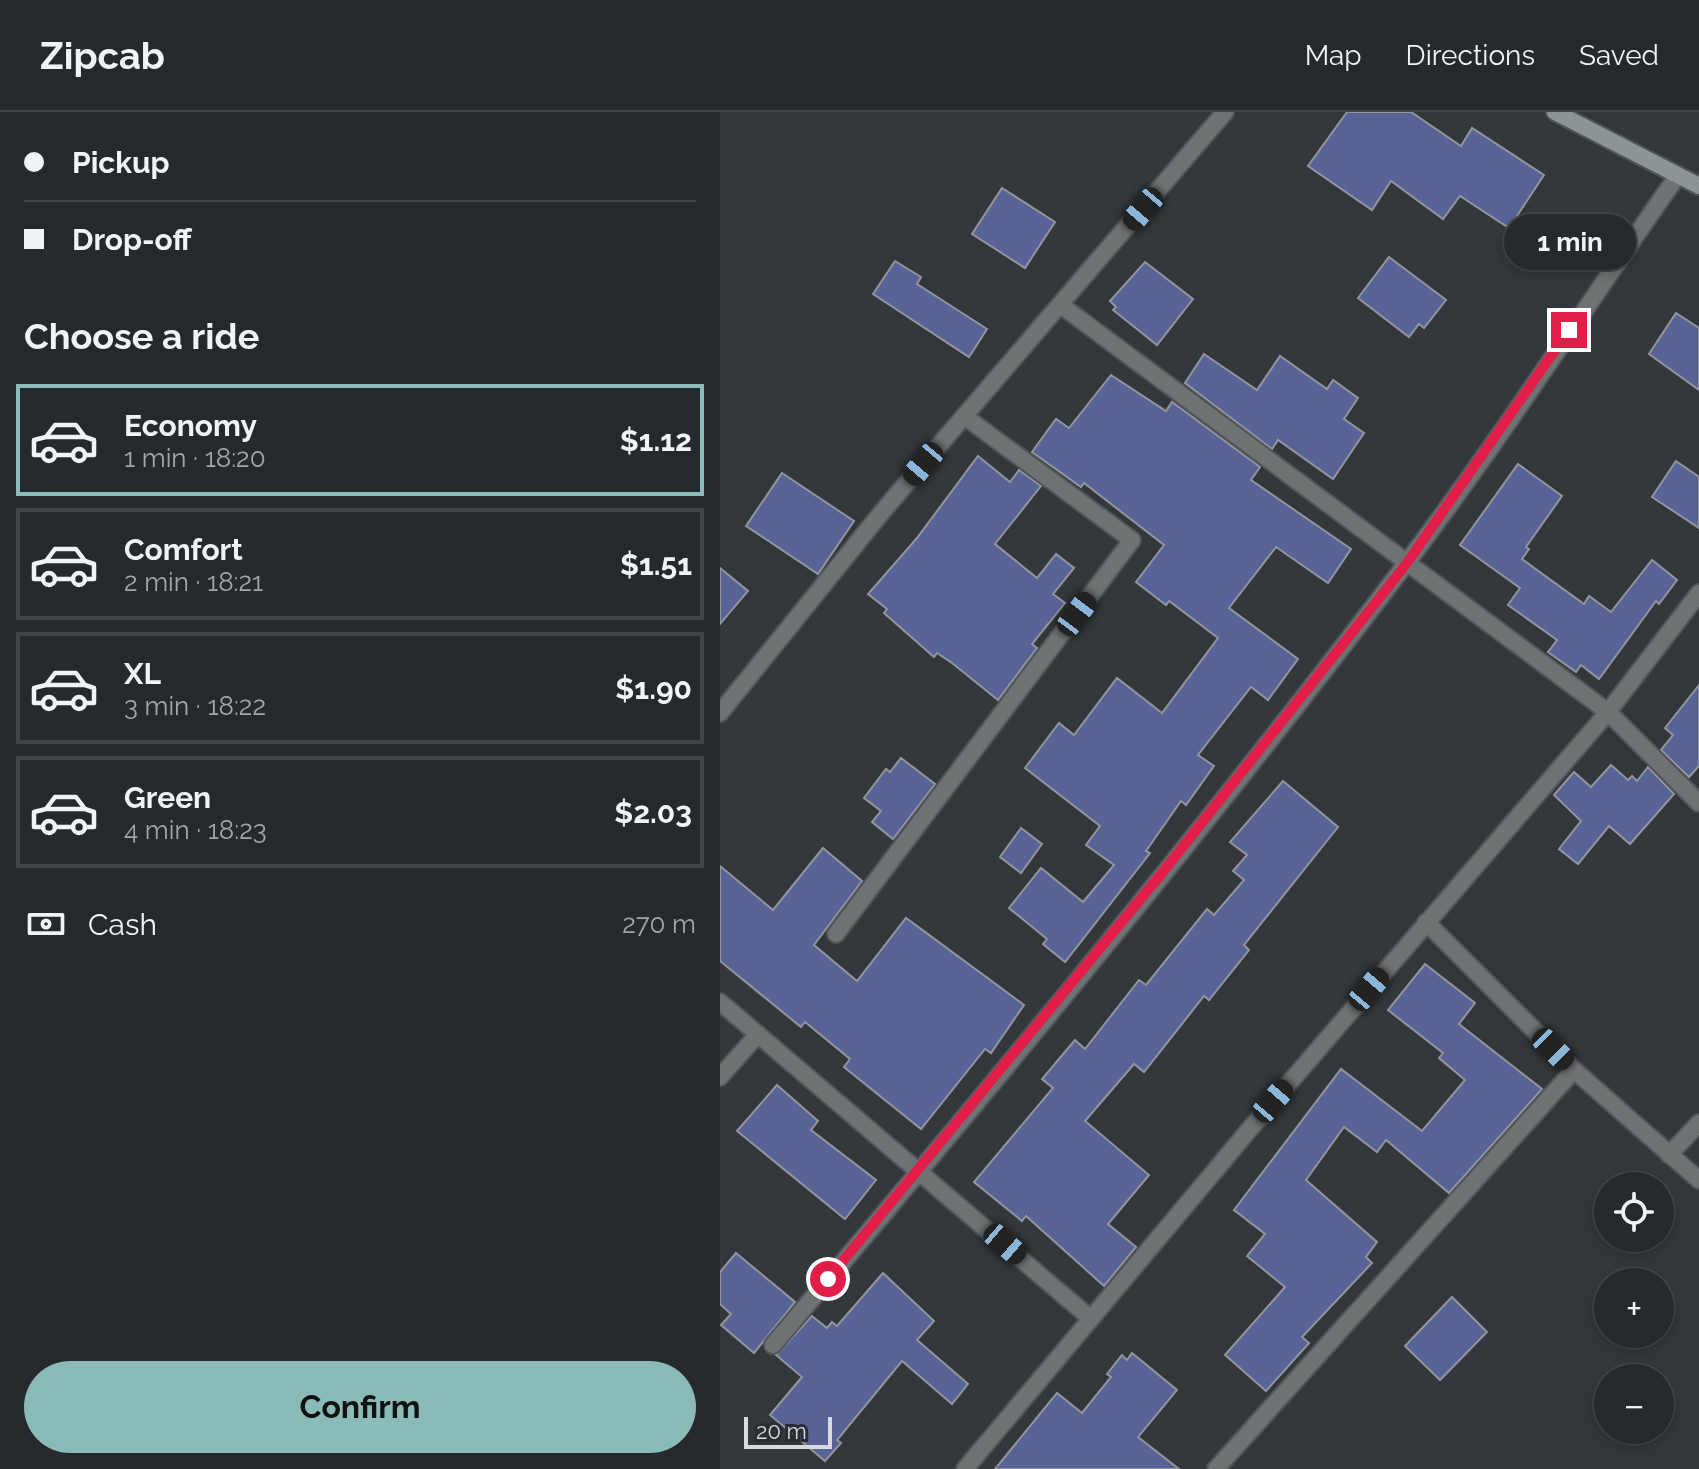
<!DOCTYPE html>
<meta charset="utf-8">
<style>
body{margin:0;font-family:Raleway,sans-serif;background:#313538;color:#f1f3f6;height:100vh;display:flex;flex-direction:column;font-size:30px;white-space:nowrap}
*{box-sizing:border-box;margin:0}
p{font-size:26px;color:#a3a6a9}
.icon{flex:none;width:44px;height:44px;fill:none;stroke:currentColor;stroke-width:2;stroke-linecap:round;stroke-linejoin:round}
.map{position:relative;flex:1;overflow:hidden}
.details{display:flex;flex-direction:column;background:#25292c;width:720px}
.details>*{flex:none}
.banner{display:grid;align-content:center;height:176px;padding:0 24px;background:#25292c}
.controls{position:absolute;left:874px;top:1060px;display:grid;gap:16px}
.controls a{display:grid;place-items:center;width:80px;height:80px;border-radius:50%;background:#25292c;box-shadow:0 4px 12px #0003,0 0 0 2px #424548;font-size:40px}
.scale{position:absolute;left:24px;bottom:20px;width:88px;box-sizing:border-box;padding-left:8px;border:4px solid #d8dcdf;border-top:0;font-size:22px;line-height:28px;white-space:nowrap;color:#d8dcdf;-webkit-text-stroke:6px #272d31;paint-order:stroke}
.end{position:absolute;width:36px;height:36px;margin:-18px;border:10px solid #e11d48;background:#fff;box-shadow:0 0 0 4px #fff}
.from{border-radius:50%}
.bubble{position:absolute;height:56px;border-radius:28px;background:#25292c;box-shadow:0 4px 12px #0003,0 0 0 2px #424548;font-size:26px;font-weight:700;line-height:56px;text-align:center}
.car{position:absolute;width:24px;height:48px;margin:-24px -12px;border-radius:10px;box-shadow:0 0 6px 2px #0007;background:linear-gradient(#222 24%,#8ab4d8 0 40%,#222 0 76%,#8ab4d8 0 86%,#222 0)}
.banner b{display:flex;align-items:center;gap:28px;height:76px;font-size:30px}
.banner b+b{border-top:2px solid #424548}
.banner i{width:20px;height:20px;background:#f1f3f6}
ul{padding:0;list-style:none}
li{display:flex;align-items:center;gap:24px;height:112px;margin:0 16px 12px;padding:0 8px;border:4px solid #424548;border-radius:0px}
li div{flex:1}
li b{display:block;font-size:30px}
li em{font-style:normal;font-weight:700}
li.selected{border-color:#8bbbb9}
li>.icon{width:72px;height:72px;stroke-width:1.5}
h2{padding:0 24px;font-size:36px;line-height:96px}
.pay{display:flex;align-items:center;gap:20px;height:88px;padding:0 24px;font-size:30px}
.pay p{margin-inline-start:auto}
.action{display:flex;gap:16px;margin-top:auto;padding:16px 24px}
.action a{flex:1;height:92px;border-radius:48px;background:#8bbbb9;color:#111;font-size:32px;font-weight:700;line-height:92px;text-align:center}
header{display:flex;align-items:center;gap:48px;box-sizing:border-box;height:112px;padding:0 40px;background:#25292c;border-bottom:2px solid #424548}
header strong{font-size:38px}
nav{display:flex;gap:44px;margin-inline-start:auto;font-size:28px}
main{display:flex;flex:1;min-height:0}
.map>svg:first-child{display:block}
</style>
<header>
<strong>Zipcab</strong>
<nav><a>Map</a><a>Directions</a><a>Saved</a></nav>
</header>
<main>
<section class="details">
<div class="banner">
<b><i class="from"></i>Pickup</b>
<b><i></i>Drop-off</b>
</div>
<h2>Choose a ride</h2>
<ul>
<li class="selected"><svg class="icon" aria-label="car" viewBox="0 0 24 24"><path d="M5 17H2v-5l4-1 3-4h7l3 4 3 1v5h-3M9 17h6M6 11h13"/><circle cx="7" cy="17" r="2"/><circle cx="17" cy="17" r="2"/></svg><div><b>Economy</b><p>1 min · 18:20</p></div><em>$1.12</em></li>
<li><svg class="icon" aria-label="car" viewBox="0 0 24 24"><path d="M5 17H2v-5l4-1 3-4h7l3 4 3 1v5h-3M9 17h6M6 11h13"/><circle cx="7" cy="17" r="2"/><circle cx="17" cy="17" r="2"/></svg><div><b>Comfort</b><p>2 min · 18:21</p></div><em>$1.51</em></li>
<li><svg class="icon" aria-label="car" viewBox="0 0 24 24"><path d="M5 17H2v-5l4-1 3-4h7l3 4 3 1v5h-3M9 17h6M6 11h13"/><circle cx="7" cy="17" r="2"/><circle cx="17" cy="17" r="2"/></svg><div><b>XL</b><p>3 min · 18:22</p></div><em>$1.90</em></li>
<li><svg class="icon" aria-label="car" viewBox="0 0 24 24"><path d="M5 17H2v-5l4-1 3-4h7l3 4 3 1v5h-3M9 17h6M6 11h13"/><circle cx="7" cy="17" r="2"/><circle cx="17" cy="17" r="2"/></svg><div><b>Green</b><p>4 min · 18:23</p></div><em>$2.03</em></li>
</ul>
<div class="pay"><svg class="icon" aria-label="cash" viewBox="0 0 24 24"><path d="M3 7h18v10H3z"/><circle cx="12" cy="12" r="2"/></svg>Cash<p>270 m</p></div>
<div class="action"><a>Confirm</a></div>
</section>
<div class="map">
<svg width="979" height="1357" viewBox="0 0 979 1357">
<rect width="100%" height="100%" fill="#31373b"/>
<g fill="#576296" stroke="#93959c" stroke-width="2">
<polygon points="627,0 691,0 741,34 752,16 824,63 789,116 740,84 723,107 671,69 652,98 588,54"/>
<polygon points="282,76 335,110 305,156 252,122"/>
<polygon points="669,145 726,188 704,216 699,212 689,225 638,186"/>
<polygon points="175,149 201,165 197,172 267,217 249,245 153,182"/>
<polygon points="425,150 473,187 437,233 393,198 396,195 390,189"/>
<polygon points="956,201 979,216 979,278 929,242"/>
<polygon points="484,242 537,278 560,244 607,277 613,268 638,286 624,307 644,321 613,367 558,328 552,337 465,271"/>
<polygon points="391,263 446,299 452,290 540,355 531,368 631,437 608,471 556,435 509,496 578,547 548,588 531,575 478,643 494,654 466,693 461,689 426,739 430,741 345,850 323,832 327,827 289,796 321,756 363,790 394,753 366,733 380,714 305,656 339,611 354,623 397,566 442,601 498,526 449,489 446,493 416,470 444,433 364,371 361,375 312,340 336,307 349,316"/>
<polygon points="258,344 290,370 299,358 321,374 275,432 317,466 336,442 354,456 333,482 345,491 312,532 317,536 278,588 232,551 217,541 214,545 164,501 167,497 148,482 197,426"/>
<polygon points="956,349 979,365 979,416 932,385"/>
<polygon points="798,352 842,384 806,435 809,437 802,447 864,492 869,484 891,500 932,448 957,468 939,492 936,489 879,567 861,553 856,560 828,540 837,528 788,493 800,476 740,433"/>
<polygon points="62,361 134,409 98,462 26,414"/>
<polygon points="0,456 28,479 0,512"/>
<polygon points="979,573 979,654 969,665 941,638 953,623 945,616"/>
<polygon points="181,646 215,672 173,727 152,710 161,699 144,686 166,657 170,660"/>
<polygon points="891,653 908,668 912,664 917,669 928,655 954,682 910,732 889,714 858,752 839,737 861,709 834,683 854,660 871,675"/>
<polygon points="563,669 618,715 524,833 529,838 489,888 484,884 424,960 414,952 365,1009 429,1063 388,1112 416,1135 384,1174 306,1104 302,1109 254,1070 333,976 322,967 355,928 365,937 419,868 426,873 487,797 494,803 524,768 513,759 527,743 510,730"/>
<polygon points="301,716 322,732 301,761 280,745"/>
<polygon points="103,736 142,769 94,833 137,869 186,806 304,893 271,941 265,937 201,1017 124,955 130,947 85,910 81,915 0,849 0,754 53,798"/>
<polygon points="705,852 755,891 739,912 822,977 729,1081 666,1028 657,1040 624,1015 586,1068 657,1130 646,1145 652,1151 582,1225 589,1231 546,1279 505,1243 565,1175 527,1144 545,1122 514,1098 621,957 702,1019 745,968 719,946 723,941 668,898"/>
<polygon points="57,973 98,1009 91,1018 156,1068 125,1107 17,1019"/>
<polygon points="16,1141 75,1190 34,1241 1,1213 11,1202 0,1192 0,1160"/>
<polygon points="163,1161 214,1209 197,1228 248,1272 232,1292 182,1249 117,1328 121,1331 105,1349 50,1303 82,1265 56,1243 92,1204 107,1216 112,1210 117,1214"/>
<polygon points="732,1185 767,1220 720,1268 685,1234"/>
<polygon points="412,1241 457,1278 418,1325 459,1357 275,1357 337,1281 362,1301 391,1265 387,1262 402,1243 407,1248"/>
</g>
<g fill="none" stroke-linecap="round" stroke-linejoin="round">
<g stroke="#4f5559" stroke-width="20">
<g id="street">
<polyline points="342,194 888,600 979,691"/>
<polyline points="0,601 162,400 505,0"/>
<polyline points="706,810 854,958 979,1068"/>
<polyline points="116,822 412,428 244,304"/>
<polyline points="0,890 370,1206"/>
<polyline points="0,965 38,922"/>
<polyline points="949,1043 979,1011"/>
<path d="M53 1233C269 978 483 720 685 453 781 327 867 192 958 63"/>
<polyline points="245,1357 534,1012 888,600 979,481"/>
<polyline points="496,1357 854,958"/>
</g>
</g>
<g stroke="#4f5559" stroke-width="20">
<polyline id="secondary" points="835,0 979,74"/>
</g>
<use href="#street" stroke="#6e7273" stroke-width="16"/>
<use href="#secondary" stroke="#8d9495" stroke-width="16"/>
</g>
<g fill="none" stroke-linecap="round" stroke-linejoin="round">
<polyline stroke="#e11d48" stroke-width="10" points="108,1167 446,756 687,451 849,218"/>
</g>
</svg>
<div class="controls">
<a><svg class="icon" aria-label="locate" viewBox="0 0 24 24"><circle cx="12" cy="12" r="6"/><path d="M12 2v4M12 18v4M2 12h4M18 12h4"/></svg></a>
<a>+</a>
<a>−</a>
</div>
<div class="scale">20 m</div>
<i class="end from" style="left:108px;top:1167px"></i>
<i class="end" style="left:849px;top:218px"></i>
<div class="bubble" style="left:784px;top:102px;width:132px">1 min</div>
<i class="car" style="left:423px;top:97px;rotate:220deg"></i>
<i class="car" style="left:203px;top:352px;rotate:220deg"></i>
<i class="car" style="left:357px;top:502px;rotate:37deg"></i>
<i class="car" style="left:649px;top:877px;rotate:40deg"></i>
<i class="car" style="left:833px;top:937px;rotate:135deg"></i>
<i class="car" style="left:553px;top:989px;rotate:41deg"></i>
<i class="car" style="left:285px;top:1132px;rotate:131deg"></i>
</div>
</main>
